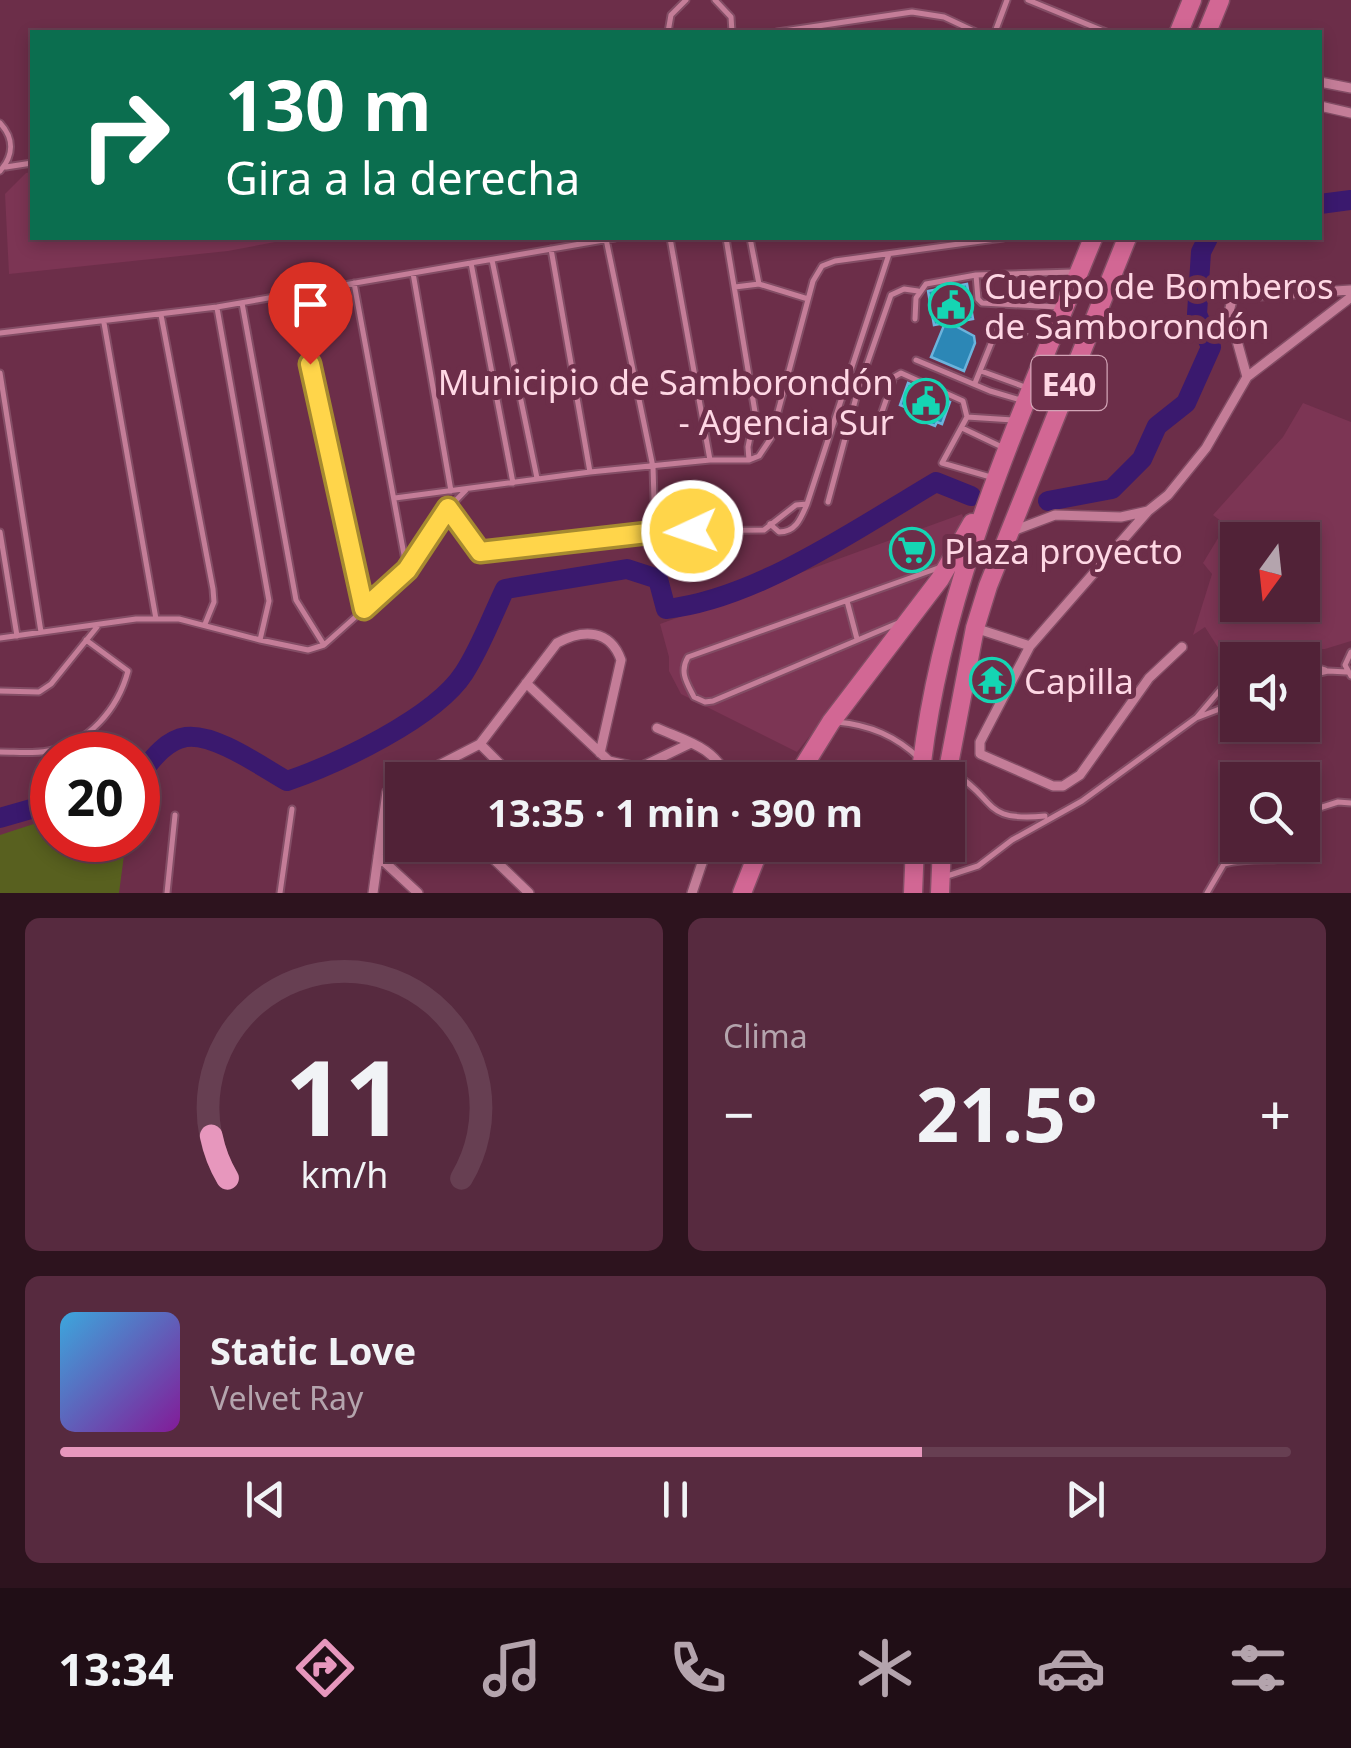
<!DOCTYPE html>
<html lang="es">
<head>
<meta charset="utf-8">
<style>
  :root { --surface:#512237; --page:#572a3f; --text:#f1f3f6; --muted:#b4a4ad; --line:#673f52; --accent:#e797bd }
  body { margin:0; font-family:"Noto Sans",sans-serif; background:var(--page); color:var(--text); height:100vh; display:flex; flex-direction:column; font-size:38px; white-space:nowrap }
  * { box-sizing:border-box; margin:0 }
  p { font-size:32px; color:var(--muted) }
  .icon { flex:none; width:55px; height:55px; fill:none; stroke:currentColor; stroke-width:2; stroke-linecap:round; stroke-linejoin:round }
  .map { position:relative; height:893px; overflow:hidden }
  .details { display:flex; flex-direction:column; gap:25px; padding:25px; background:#2d131e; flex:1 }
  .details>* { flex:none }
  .top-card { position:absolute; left:30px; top:30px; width:1292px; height:210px; border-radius:0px; box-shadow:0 5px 15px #0003,0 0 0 2px var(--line); background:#0b6e4f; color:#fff; overflow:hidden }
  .needle { width:65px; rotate:195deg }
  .tools { position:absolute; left:1220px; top:522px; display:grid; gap:20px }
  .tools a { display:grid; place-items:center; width:100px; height:100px; border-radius:0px; background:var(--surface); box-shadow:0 5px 15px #0003,0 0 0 2px var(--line); font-size:50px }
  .speed { position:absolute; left:30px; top:732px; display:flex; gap:20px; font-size:50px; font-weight:700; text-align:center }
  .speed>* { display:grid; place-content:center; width:130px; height:130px; border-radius:50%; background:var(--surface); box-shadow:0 5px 15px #0003,0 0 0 2px var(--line); line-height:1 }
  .speed .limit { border:15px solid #d22; background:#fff; color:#111 }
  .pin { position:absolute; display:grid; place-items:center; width:85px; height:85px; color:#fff; margin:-102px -42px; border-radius:50% 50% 50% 0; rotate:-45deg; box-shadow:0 0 10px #0007 }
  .pin .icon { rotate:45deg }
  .me { position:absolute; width:110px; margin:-55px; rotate:267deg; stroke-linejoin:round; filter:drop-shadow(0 0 8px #0008) }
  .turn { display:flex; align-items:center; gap:35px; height:210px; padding:0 30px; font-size:45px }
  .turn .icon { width:130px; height:130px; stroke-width:2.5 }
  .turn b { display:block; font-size:70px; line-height:85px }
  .big { font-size:75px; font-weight:700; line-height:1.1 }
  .details .tile { flex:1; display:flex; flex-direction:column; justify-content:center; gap:15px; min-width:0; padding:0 35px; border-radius:15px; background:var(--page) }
  .details .dial { align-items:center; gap:0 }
  .dial svg { height:260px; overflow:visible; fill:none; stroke:var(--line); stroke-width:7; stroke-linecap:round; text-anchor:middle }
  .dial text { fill:var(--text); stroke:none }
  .song { display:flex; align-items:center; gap:30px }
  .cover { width:120px; height:120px; border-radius:15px; background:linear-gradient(135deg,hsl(200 70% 55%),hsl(290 70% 35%)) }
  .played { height:10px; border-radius:5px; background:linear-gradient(90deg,var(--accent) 70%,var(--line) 70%) }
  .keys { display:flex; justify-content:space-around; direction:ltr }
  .heat { display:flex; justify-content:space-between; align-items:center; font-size:55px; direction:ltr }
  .details .tiles { flex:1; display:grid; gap:25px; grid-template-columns:1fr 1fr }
  .tile:last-child { grid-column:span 2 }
  .trip { position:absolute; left:385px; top:762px; width:580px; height:100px; border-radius:0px; background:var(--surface); box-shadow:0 5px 15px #0003,0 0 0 2px var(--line); font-weight:700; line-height:100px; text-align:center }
  .tabs { display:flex; height:160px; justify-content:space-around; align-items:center; background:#200e16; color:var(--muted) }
  .tabs .icon { width:70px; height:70px }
  .tabs .on { color:var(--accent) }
  .tabs b { font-size:45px; color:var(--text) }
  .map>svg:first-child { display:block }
  .built { fill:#7c3554; fill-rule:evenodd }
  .green { fill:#58601f }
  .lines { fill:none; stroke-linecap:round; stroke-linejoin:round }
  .river { stroke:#3a196e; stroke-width:20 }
  .building { fill:#2c87b6; stroke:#6bb3dc; stroke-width:2.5 }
  .lane-casing { stroke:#834d65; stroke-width:9 }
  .street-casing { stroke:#834d65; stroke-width:12 }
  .highway-casing { stroke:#834d65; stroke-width:21 }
  .path { stroke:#ac788d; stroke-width:2.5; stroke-dasharray:2.5 8; stroke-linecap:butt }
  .lane { stroke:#c47d98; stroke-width:5 }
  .street { stroke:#c47d98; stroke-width:9 }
  .highway { stroke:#d26794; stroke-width:18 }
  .route-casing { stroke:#a68a30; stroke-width:25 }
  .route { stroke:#ffd54a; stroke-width:18 }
  .labels { text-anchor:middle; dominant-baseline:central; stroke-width:10; stroke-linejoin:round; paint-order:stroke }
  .shield { fill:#6c2e49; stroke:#d2a4b6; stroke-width:2.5 }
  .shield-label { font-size:32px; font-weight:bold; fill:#fed7e4 }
  .poi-label { font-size:35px; fill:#fed7e4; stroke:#6c2e49; text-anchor:start }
</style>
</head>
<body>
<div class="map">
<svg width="1351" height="893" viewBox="0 0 1351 893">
  <rect width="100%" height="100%" fill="#6c2e49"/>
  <path class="built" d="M32 172V238H296L228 251 9 274 5 194 26 173Z
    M1303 403 1351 422V641L1325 649H1284L1250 655 1238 660 1231 668 1205 627 1193 635 1212 574 1203 563 1226 525 1213 515 1283 437ZM1238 540H1302V605H1238Z
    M962 514 965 523 868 663 797 752 681 694 669 671V657L660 624Z"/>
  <path class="green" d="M52 818V840H126L119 893H0V835Z"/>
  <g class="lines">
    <path class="river" d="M1320 204 1351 200
      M1048 501 1112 489 1142 459 1157 426 1186 403 1211 347 1197 314 1201 252 1208 238
      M138 777C150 762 165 740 186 737 215 733 262 767 287 781 337 764 435 718 464 673 481 647 492 616 505 589L627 569 658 579 666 609C757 599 858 528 936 482L971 496
      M0 818 52 803"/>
  </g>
  <path class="building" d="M967 284 973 319 950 323 974 336 975 343 964 371 931 357 945 323 934 325 928 291Z
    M908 383 950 402 942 424 937 422 935 426 920 420 922 414 900 405Z"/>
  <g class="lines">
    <defs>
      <path id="lane" d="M715 0 731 17 732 32
        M1028 0 1106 32
        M668 32 671 15 686 0
        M777 32 912 12 944 17 976 32
        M995 32 1007 0
        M0 123C14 138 14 155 0 171
        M6 167 32 163
        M670 238 710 460
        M726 238 755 412 748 447 749 460
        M750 238 759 284
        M606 239 653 467 655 531
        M551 249 590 472
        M492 260 537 478
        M471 263 513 483
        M413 273 451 491
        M976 275 978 299 982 303 1058 307
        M354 283 407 571
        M735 287 759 284 808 299
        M295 295 364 609
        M242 303 296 600 324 645
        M161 315 213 589 214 602 205 624
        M915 319 916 298 926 284 976 275 1073 272
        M104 323 156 619
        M0 333 217 307 615 238
        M916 360 990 391 1024 401
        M981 371 1025 387
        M0 373 41 632
        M975 383 997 329
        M967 417 1013 420
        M962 428 1004 448
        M874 435 894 377 901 373 963 401 967 417 942 463 994 478
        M395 498 590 472 710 460H749L759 456 771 438 813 281 822 266 835 261 1003 238
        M828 502 858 390 891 295 904 289 918 291
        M448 508 480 552 655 531 764 530 796 505 807 504 889 254
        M770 524 779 532C796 532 801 518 807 504
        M0 532 17 636
        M847 601 857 639
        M898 623 713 701 705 702 694 697C687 683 679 672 688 657L941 567
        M0 638 136 619H179L260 640 269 601 217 308
        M260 640 308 650 324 645 407 571 438 519 466 490
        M1351 652 1345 665 1351 676
        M1302 663 1325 670
        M1302 677 1328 671 1347 672
        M0 691 39 692 51 684 97 627
        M1197 717 1225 684 1238 679
        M837 722C870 725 896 736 920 759
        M0 752C16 752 32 754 48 751 88 744 118 709 128 671L86 640
        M954 773C998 800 981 822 1045 816
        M944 877 978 866 1012 840 1082 801 1196 718 1238 702
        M167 893 175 815
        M280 893 292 809
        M1207 893 1224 864C1281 850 1297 882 1313 810L1338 802 1351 803"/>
      <path id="street" d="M1320 82 1351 88
        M1320 106 1351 113
        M1247 377 1229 312 1232 300 1237 297 1351 290
        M1010 532 1055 515 1121 517 1148 511
        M975 628 1030 646
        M1182 647 1149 678 1080 775 1063 786H1053L980 754V742L1030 646 1148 511 1168 495 1206 448 1247 377 1351 297
        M526 683 609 761 691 780
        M657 728C686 741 716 747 728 780
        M480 744 516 780
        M639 768 691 743
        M410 780 480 744 557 643C583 629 610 629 621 660L600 753
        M479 845 529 893
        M651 845 703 857
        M378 856 418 893
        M373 893 387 792 402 782
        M692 893 708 845"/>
      <path id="highway" d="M1179 32 1192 0
        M1207 32 1220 0
        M795 780 831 722 940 579 972 523
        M920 780C939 590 1022 413 1093 238
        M946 780 975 628 988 586 1127 238
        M742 893 761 845
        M913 893 915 845
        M940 893 942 845"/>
    </defs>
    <use href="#lane" class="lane-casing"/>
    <use href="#street" class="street-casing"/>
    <use href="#highway" class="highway-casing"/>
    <path class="path" d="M1021 327 1020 331 1035 338
      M1093 360 1106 366 1108 361"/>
    <use href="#lane" class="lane"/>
    <use href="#street" class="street"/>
    <use href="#highway" class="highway"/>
  </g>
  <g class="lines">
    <defs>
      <path id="route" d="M310 364 364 609 407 570 448 508 480 552 656 532 692 531"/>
    </defs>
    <use href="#route" class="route-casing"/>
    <use href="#route" class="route"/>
  </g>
  <defs>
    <symbol id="civic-ring" viewBox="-11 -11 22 22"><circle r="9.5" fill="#6c2e49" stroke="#15d5b3" stroke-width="1.5"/><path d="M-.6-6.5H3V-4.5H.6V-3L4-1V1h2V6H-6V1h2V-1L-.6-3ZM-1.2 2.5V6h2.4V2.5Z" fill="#15d5b3"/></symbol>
    <symbol id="supermarket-ring" viewBox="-11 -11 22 22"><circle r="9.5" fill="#6c2e49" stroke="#15d5b3" stroke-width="1.5"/><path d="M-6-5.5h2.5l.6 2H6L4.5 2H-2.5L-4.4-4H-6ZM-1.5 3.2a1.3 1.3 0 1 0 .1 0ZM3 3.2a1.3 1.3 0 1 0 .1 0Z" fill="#15d5b3"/></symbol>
    <symbol id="temple-ring" viewBox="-11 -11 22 22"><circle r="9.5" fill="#6c2e49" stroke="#15d5b3" stroke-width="1.5"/><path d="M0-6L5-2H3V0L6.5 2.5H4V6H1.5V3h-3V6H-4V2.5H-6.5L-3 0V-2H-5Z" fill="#15d5b3"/></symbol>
  </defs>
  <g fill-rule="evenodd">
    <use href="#civic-ring" x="926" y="280" width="50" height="50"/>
    <use href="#civic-ring" x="901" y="376" width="50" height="50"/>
    <use href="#supermarket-ring" x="887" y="525" width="50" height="50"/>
    <use href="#temple-ring" x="967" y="655" width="50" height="50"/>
  </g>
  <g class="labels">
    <rect class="shield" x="1031.5" y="356" width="75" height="54" rx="8"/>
    <g class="shield-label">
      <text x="1069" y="383">E40</text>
    </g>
    <g class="poi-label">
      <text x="984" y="285">Cuerpo de Bomberos<tspan x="984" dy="40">de Samborondón</tspan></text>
      <text x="894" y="381" text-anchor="end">Municipio de Samborondón<tspan x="894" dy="40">- Agencia Sur</tspan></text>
      <text x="944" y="550">Plaza proyecto</text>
      <text x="1024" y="680">Capilla</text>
    </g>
  </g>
</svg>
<div class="tools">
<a><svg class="needle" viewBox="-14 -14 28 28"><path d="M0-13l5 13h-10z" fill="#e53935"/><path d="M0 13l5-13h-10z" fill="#b4a4ad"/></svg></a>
<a><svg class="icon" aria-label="sound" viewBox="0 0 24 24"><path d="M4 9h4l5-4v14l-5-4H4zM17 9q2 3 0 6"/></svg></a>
<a><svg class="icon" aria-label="search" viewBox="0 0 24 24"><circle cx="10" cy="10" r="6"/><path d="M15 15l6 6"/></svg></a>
</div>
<div class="speed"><div class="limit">20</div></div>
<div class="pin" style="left:310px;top:364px;background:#d93025"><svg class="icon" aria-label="arrive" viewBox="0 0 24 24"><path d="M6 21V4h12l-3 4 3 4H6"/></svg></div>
<svg class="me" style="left:692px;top:531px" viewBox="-20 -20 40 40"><circle r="17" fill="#ffd54a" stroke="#fff" stroke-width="3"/><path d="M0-11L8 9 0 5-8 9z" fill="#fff"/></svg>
<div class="trip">13:35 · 1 min · 390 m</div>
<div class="top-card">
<div class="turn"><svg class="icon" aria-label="right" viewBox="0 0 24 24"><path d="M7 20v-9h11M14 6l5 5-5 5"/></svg><div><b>130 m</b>Gira a la derecha</div></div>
</div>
</div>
<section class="details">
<div class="tiles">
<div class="tile dial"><svg viewBox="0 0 100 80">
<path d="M14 69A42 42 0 1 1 86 69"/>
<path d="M14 69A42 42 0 0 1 9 56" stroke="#e797bd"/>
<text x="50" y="56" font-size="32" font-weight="700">11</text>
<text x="50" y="72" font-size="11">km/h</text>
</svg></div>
<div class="tile"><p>Clima</p>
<div class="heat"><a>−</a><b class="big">21.5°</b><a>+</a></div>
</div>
<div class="tile">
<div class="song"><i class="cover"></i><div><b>Static Love</b><p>Velvet Ray</p></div></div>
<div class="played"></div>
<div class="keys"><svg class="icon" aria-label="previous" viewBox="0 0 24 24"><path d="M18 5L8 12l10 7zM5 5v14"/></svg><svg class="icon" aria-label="pause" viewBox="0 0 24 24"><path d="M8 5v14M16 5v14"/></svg><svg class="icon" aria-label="next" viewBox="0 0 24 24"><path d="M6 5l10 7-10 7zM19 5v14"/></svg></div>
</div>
</div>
</section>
<nav class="tabs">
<b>13:34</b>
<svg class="icon on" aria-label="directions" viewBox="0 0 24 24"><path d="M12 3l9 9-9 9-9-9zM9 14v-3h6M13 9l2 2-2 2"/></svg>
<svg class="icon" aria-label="music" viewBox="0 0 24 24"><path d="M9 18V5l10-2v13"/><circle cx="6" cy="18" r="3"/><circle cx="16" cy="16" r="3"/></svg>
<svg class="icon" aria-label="phone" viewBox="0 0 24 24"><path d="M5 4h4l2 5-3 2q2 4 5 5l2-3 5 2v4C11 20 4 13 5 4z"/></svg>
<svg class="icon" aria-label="climate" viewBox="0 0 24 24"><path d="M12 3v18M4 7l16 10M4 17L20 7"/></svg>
<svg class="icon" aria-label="car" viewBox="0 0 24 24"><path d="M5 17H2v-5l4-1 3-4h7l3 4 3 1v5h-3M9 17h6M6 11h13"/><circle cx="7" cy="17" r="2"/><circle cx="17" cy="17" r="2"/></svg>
<svg class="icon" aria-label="filters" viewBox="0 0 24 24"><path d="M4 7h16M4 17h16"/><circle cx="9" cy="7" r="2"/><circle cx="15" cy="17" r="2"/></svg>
</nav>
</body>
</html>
